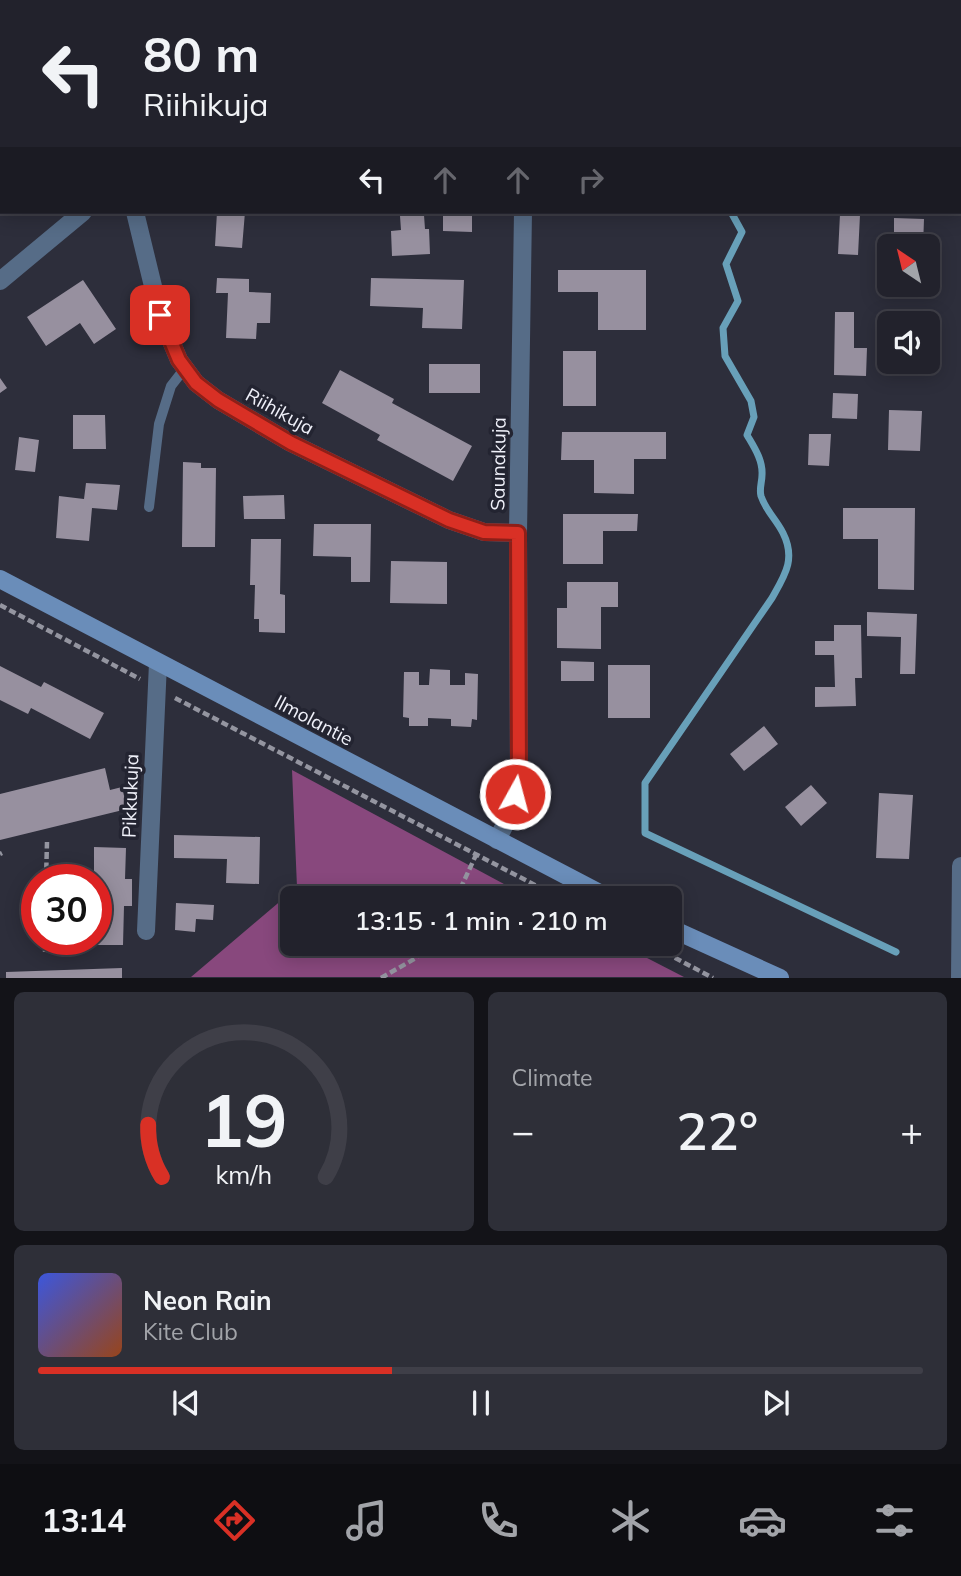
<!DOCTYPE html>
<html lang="en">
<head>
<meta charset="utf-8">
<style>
  :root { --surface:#22222c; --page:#2e2f38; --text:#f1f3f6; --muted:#a2a4a9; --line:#3f3f48; --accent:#d93025 }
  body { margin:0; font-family:Mulish,sans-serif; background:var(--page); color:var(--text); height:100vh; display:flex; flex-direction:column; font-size:26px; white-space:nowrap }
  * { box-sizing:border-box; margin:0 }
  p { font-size:23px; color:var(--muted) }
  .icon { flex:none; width:38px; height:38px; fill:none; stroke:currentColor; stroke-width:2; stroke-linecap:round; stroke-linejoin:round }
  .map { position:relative; height:978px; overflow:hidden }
  .side { display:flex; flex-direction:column; gap:14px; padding:14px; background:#131318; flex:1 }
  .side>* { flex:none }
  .top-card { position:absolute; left:0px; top:0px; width:962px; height:214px; box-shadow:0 4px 18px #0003,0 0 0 2px var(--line); background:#22222c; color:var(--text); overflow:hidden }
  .needle { width:46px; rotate:325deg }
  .fabs { position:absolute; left:877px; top:234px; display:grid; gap:14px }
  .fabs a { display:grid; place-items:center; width:63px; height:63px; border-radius:10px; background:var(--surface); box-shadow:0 4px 18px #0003,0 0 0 2px var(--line); font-size:35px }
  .speed { position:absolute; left:21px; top:864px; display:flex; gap:14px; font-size:35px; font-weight:700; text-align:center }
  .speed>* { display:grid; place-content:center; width:91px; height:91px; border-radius:50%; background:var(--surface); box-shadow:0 4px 18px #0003,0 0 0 2px var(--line); line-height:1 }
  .speed .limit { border:10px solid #d22; background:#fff; color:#111 }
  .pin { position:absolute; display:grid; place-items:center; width:60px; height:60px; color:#fff; margin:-30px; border-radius:14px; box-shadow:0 4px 10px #0006 }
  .me { position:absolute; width:77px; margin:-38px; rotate:7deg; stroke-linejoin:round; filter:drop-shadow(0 0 5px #0008) }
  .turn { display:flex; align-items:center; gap:24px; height:147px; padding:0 28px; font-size:32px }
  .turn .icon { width:91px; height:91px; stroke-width:2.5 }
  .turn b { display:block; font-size:49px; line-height:60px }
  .lanes { display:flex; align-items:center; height:66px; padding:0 28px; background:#0003; justify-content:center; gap:35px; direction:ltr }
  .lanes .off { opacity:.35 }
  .big { font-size:52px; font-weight:600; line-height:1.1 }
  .side .tile { flex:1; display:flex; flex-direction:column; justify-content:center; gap:10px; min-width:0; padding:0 24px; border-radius:10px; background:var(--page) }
  .side .dial { align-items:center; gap:0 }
  .dial svg { height:182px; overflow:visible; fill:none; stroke:var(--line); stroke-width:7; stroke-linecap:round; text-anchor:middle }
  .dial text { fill:var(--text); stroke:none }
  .song { display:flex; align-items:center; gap:21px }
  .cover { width:84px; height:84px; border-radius:10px; background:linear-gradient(135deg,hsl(230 70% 55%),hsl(20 70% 35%)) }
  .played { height:7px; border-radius:4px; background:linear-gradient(90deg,var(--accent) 40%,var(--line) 40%) }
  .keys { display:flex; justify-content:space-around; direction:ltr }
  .heat { display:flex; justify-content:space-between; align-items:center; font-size:38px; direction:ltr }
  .side .tiles { flex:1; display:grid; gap:14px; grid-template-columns:1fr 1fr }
  .tile:last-child { grid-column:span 2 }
  .trip { position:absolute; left:280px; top:886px; width:402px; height:70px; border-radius:10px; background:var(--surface); box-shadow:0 4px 18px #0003,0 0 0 2px var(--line); font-weight:600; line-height:70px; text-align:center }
  .menu { display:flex; height:112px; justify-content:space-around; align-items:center; background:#0e0e12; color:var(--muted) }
  .menu .icon { width:49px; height:49px }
  .menu .active { color:var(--accent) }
  .menu b { font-size:32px; color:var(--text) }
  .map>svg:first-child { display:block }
  .forest { fill:#88487d }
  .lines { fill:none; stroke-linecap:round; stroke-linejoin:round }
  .stream { stroke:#68a0b9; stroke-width:7 }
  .building { fill:#97909f }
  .path { stroke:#9495a0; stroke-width:4.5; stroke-dasharray:7 3.5; stroke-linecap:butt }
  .lane { stroke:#566c87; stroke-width:10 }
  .street { stroke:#566c87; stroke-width:18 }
  .secondary { stroke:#6a8db9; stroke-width:18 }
  .route-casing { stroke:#8d1f18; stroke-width:18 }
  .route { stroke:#d93025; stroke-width:12 }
  .labels { text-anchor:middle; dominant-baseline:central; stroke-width:7; stroke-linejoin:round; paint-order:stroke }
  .street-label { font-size:19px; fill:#eff0f9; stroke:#232431 }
</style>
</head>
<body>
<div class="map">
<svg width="961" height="978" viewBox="0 0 961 978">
  <rect width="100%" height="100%" fill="#2d2e3b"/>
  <path class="forest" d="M292 770 530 898H292V943H618L684 977H191L297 887Z"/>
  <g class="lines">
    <path class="stream" d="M640 0V2
      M731 212 742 232 726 264 738 301 723 328 725 356 751 401 754 417 747 435C754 447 763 460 762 475 762 482 759 489 761 496 766 511 776 519 783 533 796 559 785 575 772 598L645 783V833L896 952"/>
  </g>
  <path class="building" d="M217 212H245L242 248 215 246Z
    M288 212H305L304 215H288Z
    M443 214 472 215V232L443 231Z
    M840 214 860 215 858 255 838 254Z
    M424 215 425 229H429L430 254 392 256 391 231 401 230 400 216Z
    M894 218 924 219 923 247H894Z
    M558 270H646V330H598V292H558Z
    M217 278 249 279V292L271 293 270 323H257L256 339 226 338 228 293H216Z
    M371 278 464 280 462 329 422 328 423 308 370 306Z
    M83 280 116 329 94 344 80 323 46 346 27 317Z
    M891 309 924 312 923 324H890Z
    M835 312H854V348H867L866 376 834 375Z
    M563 351H596V406H563Z
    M429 364H480V393H429Z
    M340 370 394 399 392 403 472 446 453 481 377 440 380 435 322 403Z
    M0 378 7 388 0 393Z
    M833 393 858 394 857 419 832 418Z
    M889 410 922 411 920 451 888 450Z
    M73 415H105L106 449H73Z
    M562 432H666V459H634V494L594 493V460H561Z
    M809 434H831L829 466 808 465Z
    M19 437 39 440 35 472 15 470Z
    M183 462 201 463V468H216L215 547H182Z
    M86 483 120 485 117 510 92 508 89 541 56 538 59 496 84 499Z
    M284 495 285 519H244L243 496Z
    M843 508H915L914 590 878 589V539H843Z
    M563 514H638L637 531H603V564H563Z
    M314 524H371L370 582H351V557L313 556Z
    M251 539H281L280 594 285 595V633L259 632V619H254L255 585H250Z
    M391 561 447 562V604L390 603Z
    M567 582H618V607H601V649L557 648V608H567Z
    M867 612 917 614 915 674H900L901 637 867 636Z
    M834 625H861L862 678H855L856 706 815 707V687H835L834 655H815V641H834Z
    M561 661 594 662V681H561Z
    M608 665H650V718H608Z
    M0 666 41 687 44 682 104 713 90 739 31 708 28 714 0 700Z
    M430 669 450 670V685H465V673L478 674 477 720 472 719 471 727 451 726V719L428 718V726H409V718L403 717 404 672H419V685H429Z
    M764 726 778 744 744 771 730 754Z
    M105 768 110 790 122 787 127 809 0 840V794Z
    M811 785 827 803 801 826 785 807Z
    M879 793 913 795 909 859 876 858Z
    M174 835 260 837 259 884 226 883 227 859 174 858Z
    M94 847 126 848 125 879H132V906H124L123 945H91L92 940H96V880H83L84 871H94Z
    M176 903 214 905 213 920 196 919 195 932 175 930Z
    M122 968V978H6V972Z"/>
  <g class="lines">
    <path class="path" d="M893 0 896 2
      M704 2 706 0
      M0 605 140 679
      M175 698 560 898
      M0 854 2 853
      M46 880 47 842
      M456 898 476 855
      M647 943 713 978
      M45 952 46 940
      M381 978 416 958 433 943"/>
    <path class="lane" d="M149 507 159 424 171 386 185 368"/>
    <path class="street" d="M380 0 383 2
      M340 2 346 0
      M135 212 160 315 179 360 196 383 218 400 291 443 449 520 484 532 518 533
      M0 281 83 212
      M497 840 511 813 519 775 518 533 523 212
      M146 931 158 663
      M960 978 961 866"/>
    <path class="secondary" d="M0 579 609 898
      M670 928 780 978"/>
  </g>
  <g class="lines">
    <defs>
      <path id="route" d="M160 315 179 360 196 383 218 400 291 443 449 520 484 532 518 533 519 775 515 794"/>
    </defs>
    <use href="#route" class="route-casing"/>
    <use href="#route" class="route"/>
  </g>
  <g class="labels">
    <g class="street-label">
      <text transform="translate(280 411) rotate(29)">Riihikuja</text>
      <text transform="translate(498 464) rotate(-89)">Saunakuja</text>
      <text transform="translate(314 720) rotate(28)">Ilmolantie</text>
      <text transform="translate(130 796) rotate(-88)">Pikkukuja</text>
    </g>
  </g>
</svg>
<div class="fabs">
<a><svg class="needle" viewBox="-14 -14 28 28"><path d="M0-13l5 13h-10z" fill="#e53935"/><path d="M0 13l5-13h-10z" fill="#a2a4a9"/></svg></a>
<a><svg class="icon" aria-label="sound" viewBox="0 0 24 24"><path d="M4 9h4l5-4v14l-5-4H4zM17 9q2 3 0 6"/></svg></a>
</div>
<div class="speed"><div class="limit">30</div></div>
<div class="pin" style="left:160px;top:315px;background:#d93025"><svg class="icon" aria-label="arrive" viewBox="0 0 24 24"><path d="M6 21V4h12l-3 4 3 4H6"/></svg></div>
<svg class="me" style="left:515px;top:794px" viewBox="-20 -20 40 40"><circle r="17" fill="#d93025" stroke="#fff" stroke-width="3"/><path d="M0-11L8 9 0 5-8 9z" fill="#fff"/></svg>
<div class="trip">13:15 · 1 min · 210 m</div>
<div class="top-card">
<div class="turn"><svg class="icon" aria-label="left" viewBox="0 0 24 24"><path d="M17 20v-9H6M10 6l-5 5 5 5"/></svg><div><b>80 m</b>Riihikuja</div></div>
<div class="lanes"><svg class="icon" aria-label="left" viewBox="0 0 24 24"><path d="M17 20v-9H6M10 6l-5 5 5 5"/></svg><svg class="icon off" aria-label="ahead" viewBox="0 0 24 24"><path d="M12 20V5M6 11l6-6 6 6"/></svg><svg class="icon off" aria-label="ahead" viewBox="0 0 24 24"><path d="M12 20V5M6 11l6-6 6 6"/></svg><svg class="icon off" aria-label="right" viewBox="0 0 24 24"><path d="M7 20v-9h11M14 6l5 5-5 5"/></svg></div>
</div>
</div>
<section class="side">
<div class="tiles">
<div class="tile dial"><svg viewBox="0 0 100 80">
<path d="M14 69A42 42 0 1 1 86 69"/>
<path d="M14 69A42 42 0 0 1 8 46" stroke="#d93025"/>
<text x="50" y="56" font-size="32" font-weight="700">19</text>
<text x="50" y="72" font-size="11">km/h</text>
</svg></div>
<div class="tile"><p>Climate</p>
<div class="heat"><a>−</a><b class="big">22°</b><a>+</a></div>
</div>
<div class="tile">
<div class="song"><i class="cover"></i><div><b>Neon Rain</b><p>Kite Club</p></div></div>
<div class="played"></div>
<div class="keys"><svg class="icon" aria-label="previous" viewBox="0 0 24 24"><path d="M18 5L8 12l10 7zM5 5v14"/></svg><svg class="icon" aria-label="pause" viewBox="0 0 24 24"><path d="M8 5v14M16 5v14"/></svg><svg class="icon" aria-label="next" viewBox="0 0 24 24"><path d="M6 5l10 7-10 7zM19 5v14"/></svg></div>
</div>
</div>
</section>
<nav class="menu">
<b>13:14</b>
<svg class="icon active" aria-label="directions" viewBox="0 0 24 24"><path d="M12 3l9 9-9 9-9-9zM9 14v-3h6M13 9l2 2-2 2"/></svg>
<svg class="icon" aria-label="music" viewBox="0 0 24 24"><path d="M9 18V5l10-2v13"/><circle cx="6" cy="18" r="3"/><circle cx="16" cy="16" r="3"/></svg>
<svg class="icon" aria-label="phone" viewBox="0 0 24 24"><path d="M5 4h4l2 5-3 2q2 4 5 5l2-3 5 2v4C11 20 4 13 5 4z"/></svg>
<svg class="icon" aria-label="climate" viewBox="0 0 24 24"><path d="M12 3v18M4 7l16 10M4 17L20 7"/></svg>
<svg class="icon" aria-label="car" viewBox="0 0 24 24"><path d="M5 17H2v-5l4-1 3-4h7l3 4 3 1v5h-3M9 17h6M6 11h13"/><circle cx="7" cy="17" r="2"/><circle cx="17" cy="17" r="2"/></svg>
<svg class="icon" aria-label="filters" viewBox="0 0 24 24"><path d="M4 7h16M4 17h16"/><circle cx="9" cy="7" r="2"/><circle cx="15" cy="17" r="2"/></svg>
</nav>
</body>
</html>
